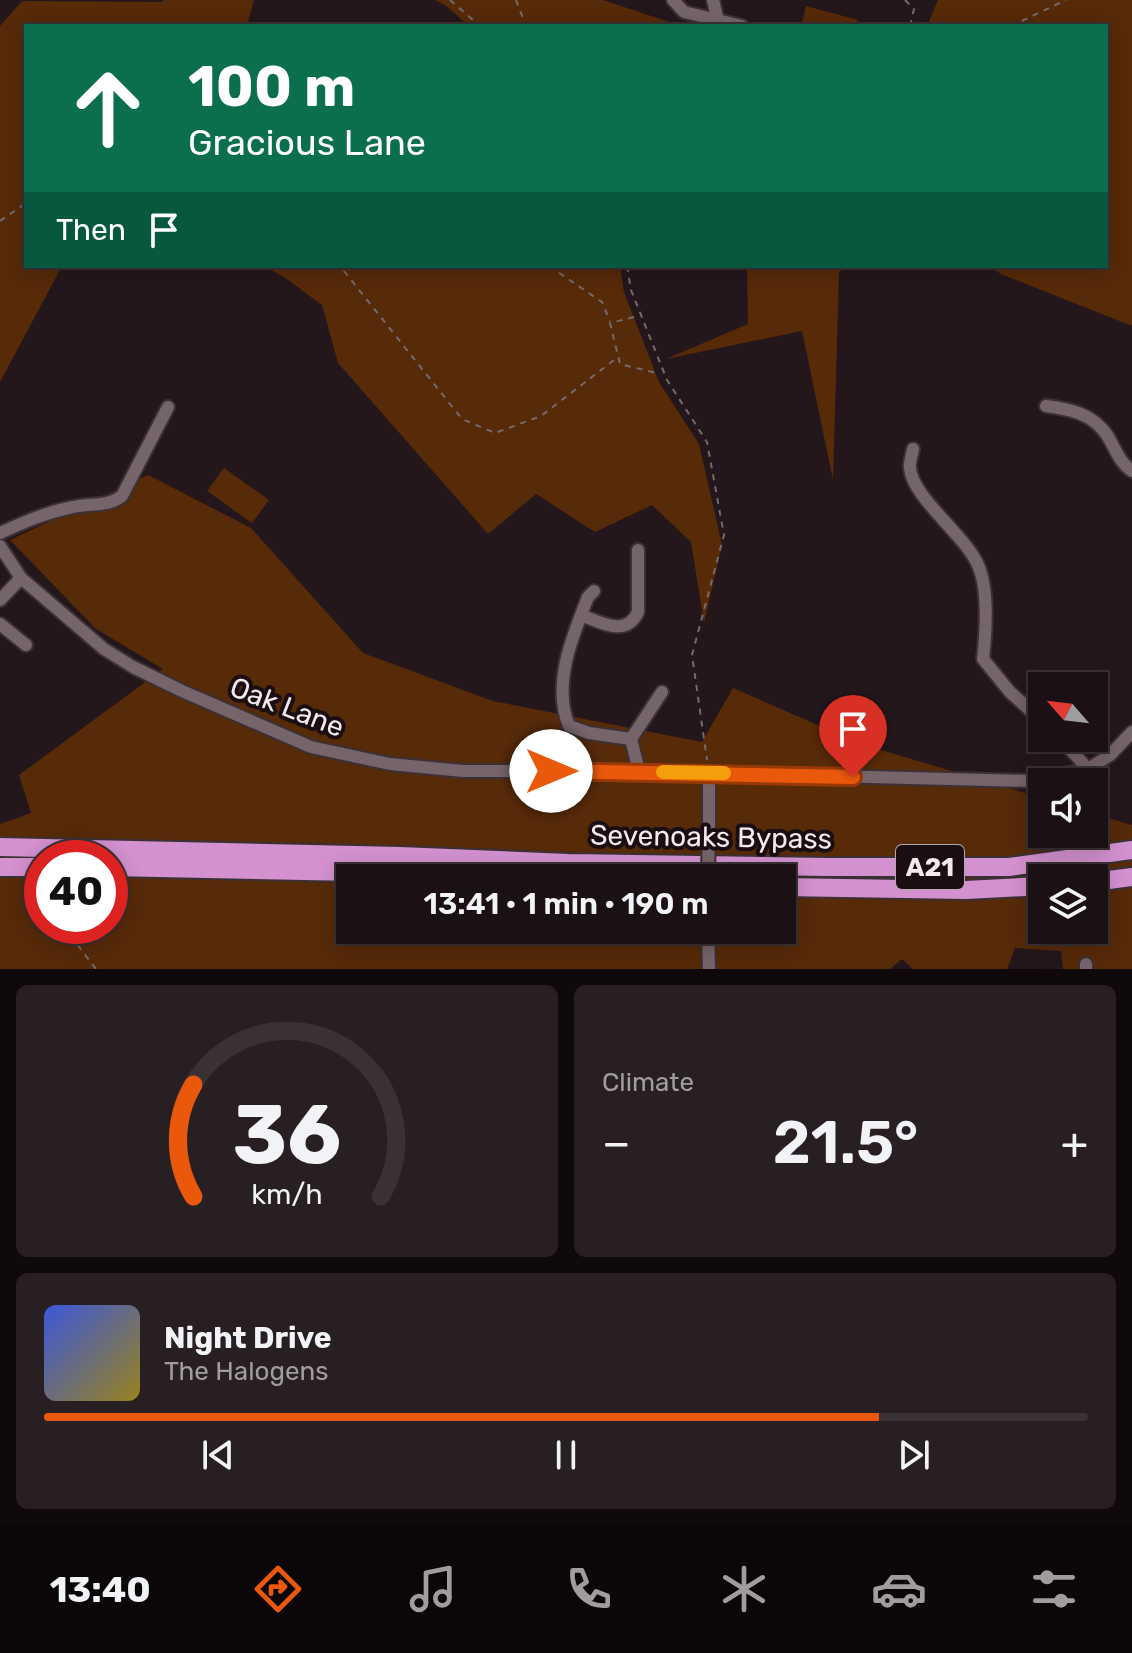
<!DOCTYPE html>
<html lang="en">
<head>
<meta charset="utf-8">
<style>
  :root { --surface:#1b1114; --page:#281f22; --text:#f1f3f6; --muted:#a09da0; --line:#393134; --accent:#ea580c }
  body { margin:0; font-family:Rubik,sans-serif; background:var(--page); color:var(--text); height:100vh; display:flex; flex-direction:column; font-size:30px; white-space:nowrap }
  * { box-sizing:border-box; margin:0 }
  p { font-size:26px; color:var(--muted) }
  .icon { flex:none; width:44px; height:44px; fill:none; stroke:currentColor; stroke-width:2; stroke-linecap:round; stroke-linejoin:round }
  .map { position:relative; height:969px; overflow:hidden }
  .sheet { display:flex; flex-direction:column; gap:16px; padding:16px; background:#0f090b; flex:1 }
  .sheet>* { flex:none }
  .guide { position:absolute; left:24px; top:24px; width:1084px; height:244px; border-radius:0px; box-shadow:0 4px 20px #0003,0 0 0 2px var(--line); background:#0b6e4f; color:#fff; overflow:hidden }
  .needle { width:52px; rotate:298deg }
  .fabs { position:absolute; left:1028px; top:672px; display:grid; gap:16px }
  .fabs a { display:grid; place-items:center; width:80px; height:80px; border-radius:0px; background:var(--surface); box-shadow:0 4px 20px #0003,0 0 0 2px var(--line); font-size:40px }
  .speed { position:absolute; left:24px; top:840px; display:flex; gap:16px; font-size:40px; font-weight:700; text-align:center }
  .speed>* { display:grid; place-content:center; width:104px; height:104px; border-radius:50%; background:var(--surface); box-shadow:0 4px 20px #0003,0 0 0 2px var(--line); line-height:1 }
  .speed .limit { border:12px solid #d22; background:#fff; color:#111 }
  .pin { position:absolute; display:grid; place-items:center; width:68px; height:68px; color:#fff; margin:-82px -34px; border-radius:50% 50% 50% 0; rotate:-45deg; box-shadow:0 0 8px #0007 }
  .pin .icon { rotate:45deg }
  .me { position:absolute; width:88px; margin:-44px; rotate:90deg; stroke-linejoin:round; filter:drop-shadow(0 0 6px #0008) }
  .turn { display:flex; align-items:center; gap:28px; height:168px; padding:0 32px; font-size:36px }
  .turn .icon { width:104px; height:104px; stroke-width:2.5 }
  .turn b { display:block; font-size:56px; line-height:68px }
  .then { display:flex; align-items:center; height:76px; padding:0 32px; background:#0003; gap:16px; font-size:30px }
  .big { font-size:60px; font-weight:600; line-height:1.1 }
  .sheet .card { flex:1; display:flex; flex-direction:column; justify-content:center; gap:12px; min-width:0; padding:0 28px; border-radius:12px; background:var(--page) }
  .sheet .dial { align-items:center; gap:0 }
  .dial svg { height:208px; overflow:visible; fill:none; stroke:var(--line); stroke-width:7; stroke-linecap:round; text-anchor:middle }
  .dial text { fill:var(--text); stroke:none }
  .song { display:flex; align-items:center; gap:24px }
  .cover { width:96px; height:96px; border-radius:12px; background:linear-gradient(135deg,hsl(230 70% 55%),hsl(50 70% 35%)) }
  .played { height:8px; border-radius:4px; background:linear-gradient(90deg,var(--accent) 80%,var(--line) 80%) }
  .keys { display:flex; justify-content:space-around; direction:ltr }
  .heat { display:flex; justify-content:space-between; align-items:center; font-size:44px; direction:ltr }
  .sheet .tiles { flex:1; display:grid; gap:16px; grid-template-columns:1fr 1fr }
  .card:last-child { grid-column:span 2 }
  .trip { position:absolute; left:336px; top:864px; width:460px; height:80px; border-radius:0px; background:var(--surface); box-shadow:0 4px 20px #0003,0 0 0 2px var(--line); font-weight:600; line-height:80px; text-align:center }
  .dock { display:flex; height:128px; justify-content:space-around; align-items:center; background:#0b0708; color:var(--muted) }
  .dock .icon { width:56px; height:56px }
  .dock .current { color:var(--accent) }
  .dock b { font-size:36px; color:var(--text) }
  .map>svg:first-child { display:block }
  .green { fill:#572a08; fill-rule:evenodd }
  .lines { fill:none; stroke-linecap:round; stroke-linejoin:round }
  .minor-casing { stroke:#3b3134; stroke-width:16 }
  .highway-casing { stroke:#3b3134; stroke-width:22 }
  .path { stroke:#756a6d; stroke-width:2; stroke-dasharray:6 6; stroke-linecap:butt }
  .minor { stroke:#756469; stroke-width:12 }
  .highway { stroke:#d391cf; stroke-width:18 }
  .minor-bridge-casing { stroke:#3b3134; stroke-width:16; stroke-linecap:butt }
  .minor-bridge { stroke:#756469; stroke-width:12 }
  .route-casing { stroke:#983908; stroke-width:20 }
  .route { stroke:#ea580c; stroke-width:14 }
  .slow { stroke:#f59e0b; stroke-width:14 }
  .labels { text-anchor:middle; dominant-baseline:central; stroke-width:8; stroke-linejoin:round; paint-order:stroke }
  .shield { fill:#1a0e12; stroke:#b3a8ab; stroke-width:2 }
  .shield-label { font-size:26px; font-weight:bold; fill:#f4eaed }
  .street-label { font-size:28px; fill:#f4eaed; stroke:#1a0e12 }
</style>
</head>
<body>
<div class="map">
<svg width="1132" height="969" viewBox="0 0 1132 969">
  <rect width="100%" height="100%" fill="#24171b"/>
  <path class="green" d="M164 0H254L248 21 255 26H26V266H62L0 382V26L22 1 162 2Z
    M435 0H603L681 26H469L445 5Z
    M938 0H1132V326L1001 274 989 266H1106V26H927Z
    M806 6 858 20 856 26H801Z
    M264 266H620L624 292 659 382 699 444 722 545 704 623 691 542 652 505 595 532 536 494 488 534 338 363 322 305 284 277Z
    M747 266H849L839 272 833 480 802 331 666 359 748 324Z
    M224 468 269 500 252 523 207 491Z
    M148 475 251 528 363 653 493 701 702 742 733 688 861 744 1042 798V834H1094V814L1132 825V969H1063L1061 951 1015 948 1007 969H913L902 959 890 969H0V824L31 813 19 775 163 669 96 629 10 540ZM42 858H110V926H42ZM350 878H782V930H350ZM1042 878H1094V930H1042Z"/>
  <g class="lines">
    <defs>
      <path id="minor" d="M673 0 684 12 742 26
        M713 0 718 21
        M1046 406C1069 409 1092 413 1107 435 1115 448 1119 462 1132 471
        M913 449C912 455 909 463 910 468 912 497 965 535 978 565 989 590 986 632 983 659L1010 692 1042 721
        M0 533C24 522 47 512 73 507 91 503 108 507 122 496L168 407
        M0 546 21 578 104 649 133 667 182 691 311 747 390 764 463 771H639L1031 781 1088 769 1110 755 1132 732
        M594 591 588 597C572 637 552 685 569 726L589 733 631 739 639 771
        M0 600 21 578
        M581 615C600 622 626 638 638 612V550
        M0 624 26 645
        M1060 738 1088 769
        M631 739 662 692
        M709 822V773
        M708 930 709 969
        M1086 964V969"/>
      <path id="highway" d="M0 847 400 856 568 863 827 867H1009L1132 850
        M0 867H42
        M110 867 405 873 490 878
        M1094 882 1132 877
        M782 887 966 890 1042 886"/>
    </defs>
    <use href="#minor" class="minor-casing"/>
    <use href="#highway" class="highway-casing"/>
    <path class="path" d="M450 0 480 26
      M516 0 526 26
      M905 0 914 9 910 26
      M1011 26 1066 0
      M0 221 26 203
      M339 266 344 271 360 266
      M549 266 602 302 610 321
      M627 266 631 290 667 380 707 442 724 535 692 655 707 760
      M344 271 462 419 495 433 541 416 618 357
      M634 317 610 323 620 364 656 373
      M63 926 96 969"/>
    <use href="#minor" class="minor"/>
    <use href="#highway" class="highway"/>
    <defs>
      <path id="minor-bridge" d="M708 878 709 822"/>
    </defs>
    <use href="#minor-bridge" class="minor-bridge-casing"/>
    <use href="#minor-bridge" class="minor-bridge"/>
  </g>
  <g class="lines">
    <defs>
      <path id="route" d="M551 771 853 777"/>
    </defs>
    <use href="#route" class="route-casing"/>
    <use href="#route" class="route"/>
    <path class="slow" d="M663 772 724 773"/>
  </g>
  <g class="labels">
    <rect class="shield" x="896" y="845" width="68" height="44" rx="6"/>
    <g class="shield-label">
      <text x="930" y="867">A21</text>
    </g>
    <g class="street-label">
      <text transform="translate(287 707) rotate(21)">Oak Lane</text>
      <text transform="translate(711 837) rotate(1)">Sevenoaks Bypass</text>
    </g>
  </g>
</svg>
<div class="fabs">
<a><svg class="needle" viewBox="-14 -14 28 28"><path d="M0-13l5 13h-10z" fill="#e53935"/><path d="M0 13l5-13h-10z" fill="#a09da0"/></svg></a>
<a><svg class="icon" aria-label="sound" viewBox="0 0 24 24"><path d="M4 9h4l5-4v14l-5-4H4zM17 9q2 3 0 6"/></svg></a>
<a><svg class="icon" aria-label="layers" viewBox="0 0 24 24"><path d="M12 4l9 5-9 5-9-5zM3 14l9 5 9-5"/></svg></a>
</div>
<div class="speed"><div class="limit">40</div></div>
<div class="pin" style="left:853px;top:777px;background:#d93025"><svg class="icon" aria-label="arrive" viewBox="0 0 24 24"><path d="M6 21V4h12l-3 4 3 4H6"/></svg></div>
<svg class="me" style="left:551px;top:771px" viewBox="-20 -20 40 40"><circle r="19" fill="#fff"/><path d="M0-13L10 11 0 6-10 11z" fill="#ea580c"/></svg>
<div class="trip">13:41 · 1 min · 190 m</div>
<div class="guide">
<div class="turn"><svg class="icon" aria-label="ahead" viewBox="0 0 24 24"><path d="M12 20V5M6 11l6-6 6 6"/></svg><div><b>100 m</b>Gracious Lane</div></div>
<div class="then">Then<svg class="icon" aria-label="arrive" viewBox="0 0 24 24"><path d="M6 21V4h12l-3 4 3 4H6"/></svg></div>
</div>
</div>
<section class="sheet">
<div class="tiles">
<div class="card dial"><svg viewBox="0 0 100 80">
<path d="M14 69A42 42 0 1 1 86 69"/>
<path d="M14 69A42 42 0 0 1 14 26" stroke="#ea580c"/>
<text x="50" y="56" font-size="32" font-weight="700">36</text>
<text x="50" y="72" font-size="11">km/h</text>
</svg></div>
<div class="card"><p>Climate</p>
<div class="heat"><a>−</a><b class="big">21.5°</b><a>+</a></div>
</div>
<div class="card">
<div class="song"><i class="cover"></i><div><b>Night Drive</b><p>The Halogens</p></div></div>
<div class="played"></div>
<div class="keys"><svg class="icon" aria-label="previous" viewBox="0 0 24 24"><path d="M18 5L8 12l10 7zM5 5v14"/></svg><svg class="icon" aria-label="pause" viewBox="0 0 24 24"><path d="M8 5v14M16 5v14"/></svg><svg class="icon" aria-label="next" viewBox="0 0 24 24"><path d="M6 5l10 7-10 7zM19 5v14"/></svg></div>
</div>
</div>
</section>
<nav class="dock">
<b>13:40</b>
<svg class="icon current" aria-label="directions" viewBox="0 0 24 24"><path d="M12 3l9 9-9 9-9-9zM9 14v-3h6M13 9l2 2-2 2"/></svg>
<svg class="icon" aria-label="music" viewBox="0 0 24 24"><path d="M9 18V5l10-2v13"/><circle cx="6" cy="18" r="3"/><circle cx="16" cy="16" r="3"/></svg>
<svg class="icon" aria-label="phone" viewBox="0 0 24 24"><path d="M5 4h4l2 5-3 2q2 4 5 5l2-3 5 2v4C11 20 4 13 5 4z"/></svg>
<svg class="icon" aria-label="climate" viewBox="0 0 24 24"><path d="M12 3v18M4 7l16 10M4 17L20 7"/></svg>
<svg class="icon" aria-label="car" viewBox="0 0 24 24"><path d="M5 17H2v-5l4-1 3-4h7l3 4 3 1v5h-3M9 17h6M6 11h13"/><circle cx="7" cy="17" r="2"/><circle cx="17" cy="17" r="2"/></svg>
<svg class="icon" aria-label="filters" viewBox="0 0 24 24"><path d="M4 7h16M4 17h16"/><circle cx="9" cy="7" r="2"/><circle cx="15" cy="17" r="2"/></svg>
</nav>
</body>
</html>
